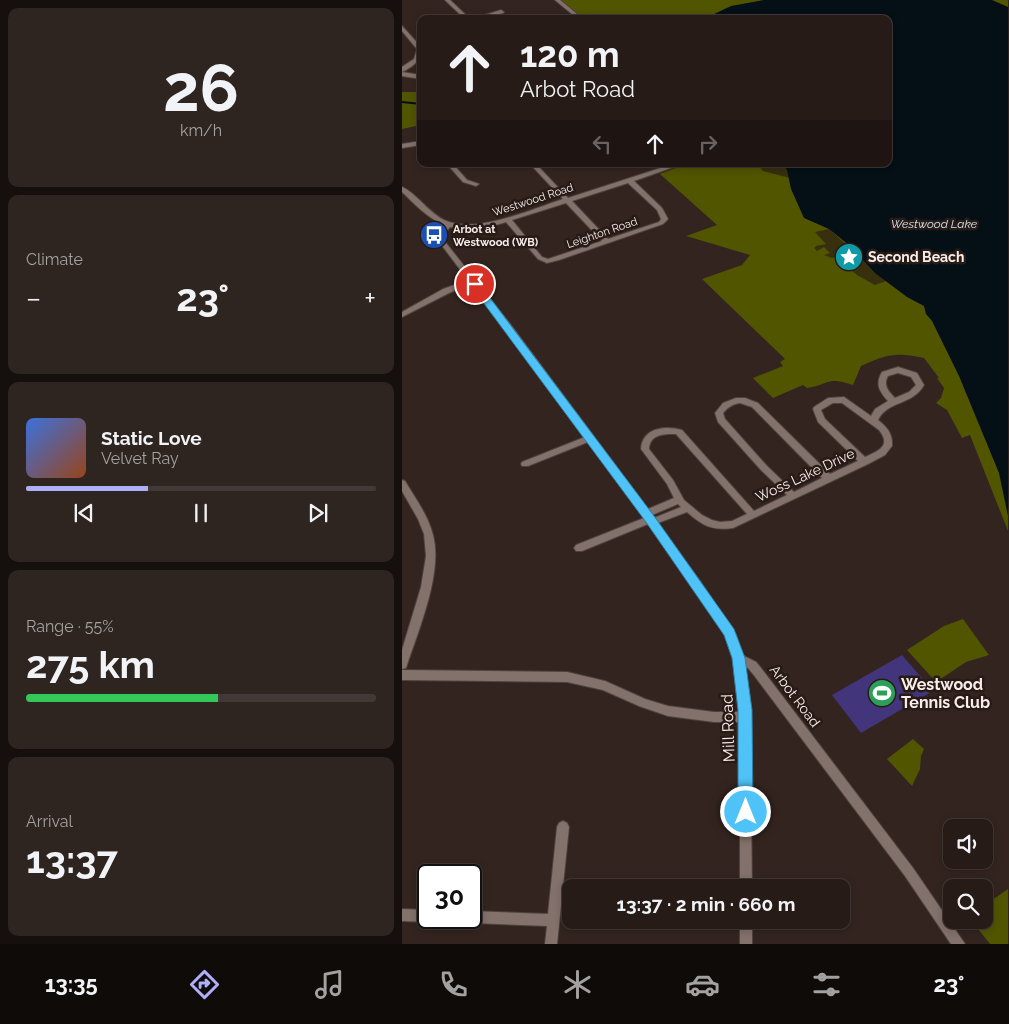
<!DOCTYPE html>
<html lang="en">
<head>
<meta charset="utf-8">
<style>
  :root { --surface:#261b17; --page:#2e2420; --text:#f1f3f6; --muted:#a4a1a1; --line:#423936; --accent:#aeaefb }
  body { margin:0; font-family:Raleway,sans-serif; background:var(--page); color:var(--text); height:100vh; display:flex; flex-direction:column; font-size:19px; white-space:nowrap }
  * { box-sizing:border-box; margin:0 }
  p { font-size:16px; color:var(--muted) }
  .icon { flex:none; width:28px; height:28px; fill:none; stroke:currentColor; stroke-width:2; stroke-linecap:round; stroke-linejoin:round }
  .map { position:relative; flex:1; overflow:hidden }
  .drawer { display:flex; flex-direction:column; gap:8px; padding:8px; background:#150f0d; width:402px }
  .drawer>* { flex:none }
  .hud { position:absolute; left:15px; top:15px; width:475px; height:152px; border-radius:10px; box-shadow:0 2px 8px #0003,0 0 0 1px var(--line); background:#261b17; color:var(--text); overflow:hidden }
  .buttons { position:absolute; left:541px; top:819px; display:grid; gap:10px }
  .buttons a { display:grid; place-items:center; width:50px; height:50px; border-radius:10px; background:var(--surface); box-shadow:0 2px 8px #0003,0 0 0 1px var(--line); font-size:25px }
  .speed { position:absolute; left:15px; top:864px; display:flex; gap:10px; font-size:25px; font-weight:700; text-align:center }
  .speed>* { display:grid; place-content:center; width:65px; height:65px; border-radius:50%; background:var(--surface); box-shadow:0 2px 8px #0003,0 0 0 1px var(--line); line-height:1 }
  .speed .limit { border:2px solid #111; border-radius:8px; background:#fff; color:#111 }
  .pin { position:absolute; display:grid; place-items:center; width:42px; height:42px; color:#fff; margin:-21px; border:2px solid #fff; border-radius:50%; box-shadow:0 1px 5px #0007 }
  .me { position:absolute; width:55px; margin:-28px; rotate:0deg; stroke-linejoin:round; filter:drop-shadow(0 0 4px #0008) }
  .turn { display:flex; align-items:center; gap:18px; height:105px; padding:0 20px; font-size:22px }
  .turn .icon { width:65px; height:65px; stroke-width:2.5 }
  .turn b { display:block; font-size:35px; line-height:42px }
  .lanes { display:flex; align-items:center; height:48px; padding:0 20px; background:#0003; justify-content:center; gap:25px; direction:ltr }
  .lanes .off { opacity:.35 }
  .big { font-size:38px; font-weight:700; line-height:1.1 }
  .drawer .widget { flex:1; display:flex; flex-direction:column; justify-content:center; gap:8px; min-width:0; padding:0 18px; border-radius:10px; background:var(--page) }
  .drawer .dial { align-items:center; gap:0 }
  .dial b { font-size:65px; line-height:1 }
  .song { display:flex; align-items:center; gap:15px }
  .cover { width:60px; height:60px; border-radius:8px; background:linear-gradient(135deg,hsl(220 70% 55%),hsl(20 70% 35%)) }
  .played { height:5px; border-radius:2px; background:linear-gradient(90deg,var(--accent) 35%,var(--line) 35%) }
  .keys { display:flex; justify-content:space-around; direction:ltr }
  .heat { display:flex; justify-content:space-between; align-items:center; font-size:28px; direction:ltr }
  .charge { height:8px; border-radius:4px; background:linear-gradient(90deg,#34c759 55%,var(--line) 0) }
  .trip { position:absolute; left:160px; top:879px; width:288px; height:50px; border-radius:10px; background:var(--surface); box-shadow:0 2px 8px #0003,0 0 0 1px var(--line); font-weight:700; line-height:50px; text-align:center }
  .tab-bar { display:flex; height:80px; justify-content:space-around; align-items:center; background:#0f0b09; color:var(--muted) }
  .tab-bar .icon { width:35px; height:35px }
  .tab-bar .current { color:var(--accent) }
  .tab-bar b { font-size:22px; color:var(--text) }
  main { display:flex; flex:1; min-height:0 }
  .map>svg:first-child { display:block }
  .green { fill:#515500 }
  .sand { fill:#372f0e }
  .water { fill:#040f16 }
  .lines { fill:none; stroke-linecap:round; stroke-linejoin:round }
  .stream { stroke:#040f16; stroke-width:2 }
  .building { fill:#42357b }
  .minor-casing { stroke:#4f433f; stroke-width:2 }
  .minor { fill:#83716b; fill-rule:evenodd }
  .route { fill:#4fc3f7; stroke:#337fa1 }
  .labels { text-anchor:middle; dominant-baseline:central; stroke-width:5; stroke-linejoin:round; paint-order:stroke }
  .far-street-label { font-size:11px; fill:#f8edea; stroke:#281b16 }
  .far-poi-label { font-size:11px; font-weight:bold; fill:#f8edea; stroke:#281b16; text-anchor:start }
  .far-water-label { font-size:12px; font-style:italic; fill:#cde2ef; stroke:#281b16 }
  .poi-label { font-size:14px; font-weight:bold; fill:#f8edea; stroke:#281b16; text-anchor:start }
  .street-label { font-size:14px; fill:#f8edea; stroke:#281b16 }
  .near-poi-label { font-size:16px; font-weight:bold; fill:#f8edea; stroke:#281b16; text-anchor:start }
  .near-street-label { font-size:16px; fill:#f8edea; stroke:#281b16 }
</style>
</head>
<body>
<main>
<section class="drawer">
<div class="widget dial"><b>26</b><p>km/h</p></div>
<div class="widget"><p>Climate</p>
<div class="heat"><a>−</a><b class="big">23°</b><a>+</a></div>
</div>
<div class="widget">
<div class="song"><i class="cover"></i><div><b>Static Love</b><p>Velvet Ray</p></div></div>
<div class="played"></div>
<div class="keys"><svg class="icon" aria-label="previous" viewBox="0 0 24 24"><path d="M18 5L8 12l10 7zM5 5v14"/></svg><svg class="icon" aria-label="pause" viewBox="0 0 24 24"><path d="M8 5v14M16 5v14"/></svg><svg class="icon" aria-label="next" viewBox="0 0 24 24"><path d="M6 5l10 7-10 7zM19 5v14"/></svg></div>
</div>
<div class="widget"><p>Range · 55%</p><b class="big">275 km</b><div class="charge"></div></div>
<div class="widget"><p>Arrival</p><b class="big">13:37</b></div>
</section>
<div class="map">
<svg width="607" height="944" viewBox="0 0 607 944">
  <rect width="100%" height="100%" fill="#33241f"/>
  <path class="green" d="M156 0H606V531L568 435 560 438 545 410 534 403 539 398 542 388 535 378H537L522 358C493 352 486 354 459 366L451 385C424 376 429 384 405 388L401 385 371 398 351 378 381 366 378 362 383 359 300 279 340 265 348 255 284 236 315 225 258 174 284 164H486V19H180Z
    M0 92H19V125L0 129Z
    M561 619 587 655 564 662 534 682 505 650 542 626Z
    M511 739 522 749 519 756 518 769 510 786 485 759Z
    M606 889V944H588L569 920H582L583 905Z"/>
  <path class="sand" d="M355 164H380L385 170 388 178 361 171Z
    M427 229 484 281 473 285 455 275 434 257 430 258 422 255 428 253 422 247 415 251 412 248 414 246 424 244 413 232Z"/>
  <path class="water" d="M362 0H590L606 7V516L597 473 557 376 530 321 524 314 522 306 505 297 473 273 448 246 427 229 402 218 389 189 385 170 380 164H486V19H308V16L329 6Z"/>
  <g class="lines">
    <path class="stream" d="M0 102 19 104"/>
  </g>
  <path class="building" d="M500 655 531 691 459 733 430 695Z"/>
  <g class="lines">
    <defs>
      <path id="minor" d="M43 0H48L68 19H63Z
        M153 0H158L181 19H176Z
        M99 10 102 12 101 13 79 19H70Z
        M0 26 19 47C19 61 12 66 0 72V67L12 59 15 49 0 31Z
        M0 72 19 75V79L0 76Z
        M19 141V145L0 148V144Z
        M45 164H51L65 180 77 184 74 186 61 182Z
        M128 164H134L166 198 271 164H280L232 181 260 208 266 219 261 224 157 260 145 263 136 259 104 222C86 228 67 232 48 227L42 234 44 243 109 325 246 509 272 498 265 484 239 449C240 428 263 425 280 430L352 511 385 495 359 470 316 422 313 413 321 403 334 398H343L356 403 428 474 456 461 416 422 411 409 412 407 426 398 442 397 469 416 473 409 486 401C477 391 473 384 480 372L496 367 515 373 522 385C510 406 486 400 476 420 485 427 491 434 490 446L483 455 466 464 331 528C310 531 301 526 285 512L256 523 298 581 334 635 340 655 354 662 359 668 511 868 563 944H549L503 876 351 674 346 668 342 666 348 717 350 888H338V722H312L266 716 237 706 201 690 165 682 0 680V670L165 672 203 681 243 699 266 706 312 712H337L331 658 325 639 292 587 246 524 180 551H174L172 548 174 545 242 518 186 442 126 466H120L119 464 120 462 183 437 69 284 47 293 0 317V312L41 289 66 280 38 243 36 234 43 225C26 219 13 204 0 192V187C14 193 26 212 42 220 73 235 130 209 161 199ZM226 183 255 210 259 219 257 222 206 239 170 201ZM164 203 200 241 146 259 140 257 110 220ZM496 373 509 377 514 385 507 392 493 398C486 391 481 385 486 376ZM338 403 350 407 420 478 392 492 365 466 323 419 321 413C326 407 331 404 338 403ZM431 403H440L477 430C490 446 476 451 463 457L423 419 419 410ZM266 434H274L345 514 330 521 318 522 310 520 300 515 282 500 271 480 247 449C248 437 256 435 266 434ZM276 504 279 507 252 518 250 515Z
        M0 480 3 481C13 498 26 515 31 535 41 572 17 629 5 665L4 668 0 669V650L19 587 24 556 22 534 16 519 0 491Z
        M161 821 165 823 167 827 155 944H143L145 926 69 923 65 921 63 918H69V911L146 914 155 827 157 823Z
        M0 909 26 910V918H32L30 920 26 922 0 921Z
        M338 920H350V944H338Z"/>
    </defs>
    <use href="#minor" class="minor-casing"/>
    <use href="#minor" class="minor"/>
  </g>
  <path class="route" d="M73 281 76 282 252 516 332 629 343 658 350 710 351 812 349 817 344 819 338 817 336 812V710L330 658 322 635 244 522 69 286V282Z"/>
  <defs>
    <symbol id="bus-disc" viewBox="-11 -11 22 22"><circle r="9.5" fill="#1a4fb4" stroke="#281b16"/><path d="M-5-6H5V4H4V6H2V4H-2V6H-4V4H-5ZM-3.5-4V0h7V-4ZM-3.5 1.2v1.5H-2V1.2ZM2 1.2v1.5H3.5V1.2Z" fill="#fff"/></symbol>
    <symbol id="sight-disc" viewBox="-11 -11 22 22"><circle r="9.5" fill="#0f9aa8" stroke="#281b16"/><path d="M0-6L1.8-2.2L6-1.7L2.9 1.2L3.7 5.4L0 3.3L-3.7 5.4L-2.9 1.2L-6-1.7L-1.8-2.2Z" fill="#fff"/></symbol>
    <symbol id="stadium-disc" viewBox="-11 -11 22 22"><circle r="9.5" fill="#2e9e5b" stroke="#281b16"/><path d="M0-5a6.5 5 0 1 0 0 10a6.5 5 0 1 0 0-10ZM-3.5-1.8h7v3.6h-7Z" fill="#fff"/></symbol>
  </defs>
  <g fill-rule="evenodd">
    <use href="#bus-disc" x="16" y="219" width="32" height="32"/>
    <use href="#sight-disc" x="431" y="241" width="32" height="32"/>
    <use href="#stadium-disc" x="464" y="677" width="32" height="32"/>
  </g>
  <g class="labels">
    <g class="far-street-label">
      <text transform="translate(131 200) rotate(-18)">Westwood Road</text>
      <text transform="translate(200 233) rotate(-19)">Leighton Road</text>
    </g>
    <g class="far-poi-label">
      <text x="51" y="229">Arbot at<tspan x="51" dy="13">Westwood (WB)</tspan></text>
    </g>
    <g class="far-water-label">
      <text x="532" y="224">Westwood Lake</text>
    </g>
    <g class="poi-label">
      <text x="466" y="257">Second Beach</text>
    </g>
    <g class="street-label">
      <text transform="translate(403 475) rotate(-25)">Woss Lake Drive</text>
      <text transform="translate(393 696) rotate(53)">Arbot Road</text>
    </g>
    <g class="near-poi-label">
      <text x="499" y="684">Westwood<tspan x="499" dy="18">Tennis Club</tspan></text>
    </g>
    <g class="near-street-label">
      <text transform="translate(326 728) rotate(-92)">Mill Road</text>
    </g>
  </g>
</svg>
<div class="buttons">
<a><svg class="icon" aria-label="sound" viewBox="0 0 24 24"><path d="M4 9h4l5-4v14l-5-4H4zM17 9q2 3 0 6"/></svg></a>
<a><svg class="icon" aria-label="search" viewBox="0 0 24 24"><circle cx="10" cy="10" r="6"/><path d="M15 15l6 6"/></svg></a>
</div>
<div class="speed"><div class="limit">30</div></div>
<div class="pin" style="left:73px;top:284px;background:#d93025"><svg class="icon" aria-label="arrive" viewBox="0 0 24 24"><path d="M6 21V4h12l-3 4 3 4H6"/></svg></div>
<svg class="me" style="left:344px;top:812px" viewBox="-20 -20 40 40"><circle r="17" fill="#4fc3f7" stroke="#fff" stroke-width="3"/><path d="M0-11L8 9 0 5-8 9z" fill="#fff"/></svg>
<div class="trip">13:37 · 2 min · 660 m</div>
<div class="hud">
<div class="turn"><svg class="icon" aria-label="ahead" viewBox="0 0 24 24"><path d="M12 20V5M6 11l6-6 6 6"/></svg><div><b>120 m</b>Arbot Road</div></div>
<div class="lanes"><svg class="icon off" aria-label="left" viewBox="0 0 24 24"><path d="M17 20v-9H6M10 6l-5 5 5 5"/></svg><svg class="icon" aria-label="ahead" viewBox="0 0 24 24"><path d="M12 20V5M6 11l6-6 6 6"/></svg><svg class="icon off" aria-label="right" viewBox="0 0 24 24"><path d="M7 20v-9h11M14 6l5 5-5 5"/></svg></div>
</div>
</div>
</main>
<nav class="tab-bar">
<b>13:35</b>
<svg class="icon current" aria-label="directions" viewBox="0 0 24 24"><path d="M12 3l9 9-9 9-9-9zM9 14v-3h6M13 9l2 2-2 2"/></svg>
<svg class="icon" aria-label="music" viewBox="0 0 24 24"><path d="M9 18V5l10-2v13"/><circle cx="6" cy="18" r="3"/><circle cx="16" cy="16" r="3"/></svg>
<svg class="icon" aria-label="phone" viewBox="0 0 24 24"><path d="M5 4h4l2 5-3 2q2 4 5 5l2-3 5 2v4C11 20 4 13 5 4z"/></svg>
<svg class="icon" aria-label="climate" viewBox="0 0 24 24"><path d="M12 3v18M4 7l16 10M4 17L20 7"/></svg>
<svg class="icon" aria-label="car" viewBox="0 0 24 24"><path d="M5 17H2v-5l4-1 3-4h7l3 4 3 1v5h-3M9 17h6M6 11h13"/><circle cx="7" cy="17" r="2"/><circle cx="17" cy="17" r="2"/></svg>
<svg class="icon" aria-label="filters" viewBox="0 0 24 24"><path d="M4 7h16M4 17h16"/><circle cx="9" cy="7" r="2"/><circle cx="15" cy="17" r="2"/></svg>
<b>23°</b>
</nav>
</body>
</html>
